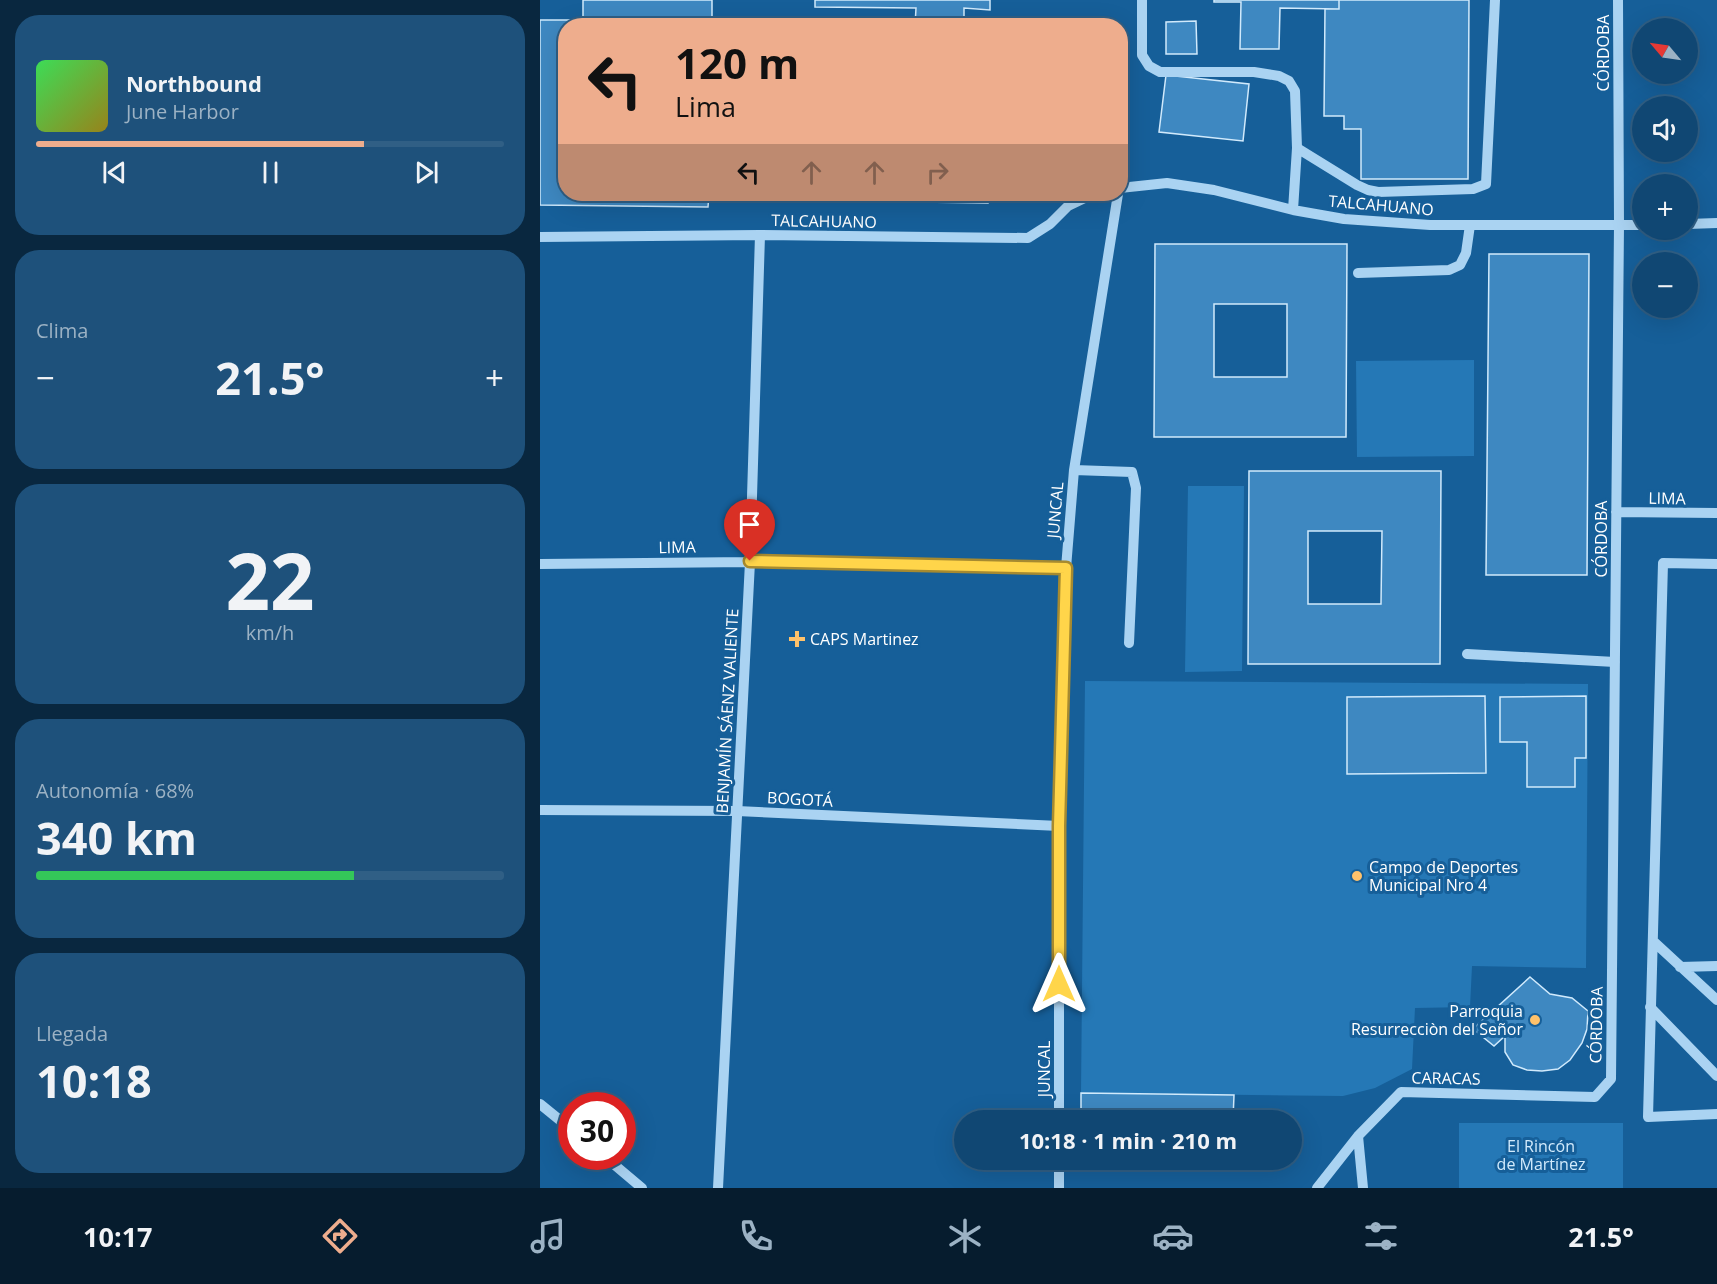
<!DOCTYPE html>
<html lang="es">
<head>
<meta charset="utf-8">
<style>
  :root { --surface:#104773; --page:#1e517b; --text:#f1f3f6; --muted:#9cb2c4; --line:#305f85; --accent:#eead8d }
  body { margin:0; font-family:"Open Sans",sans-serif; background:var(--page); color:var(--text); height:100vh; display:flex; flex-direction:column; font-size:22px; white-space:nowrap }
  * { box-sizing:border-box; margin:0 }
  p { font-size:20px; color:var(--muted) }
  .icon { flex:none; width:33px; height:33px; fill:none; stroke:currentColor; stroke-width:2; stroke-linecap:round; stroke-linejoin:round }
  .map { position:relative; flex:1; overflow:hidden }
  .sheet { display:flex; flex-direction:column; gap:15px; padding:15px; background:#09273f; width:540px }
  .sheet>* { flex:none }
  .banner { position:absolute; left:18px; top:18px; width:570px; height:183px; border-radius:24px; box-shadow:0 6px 24px #0002,0 0 0 2px var(--line); background:#eead8d; color:#111; overflow:hidden }
  .needle { width:39px; rotate:299deg }
  .tools { position:absolute; left:1092px; top:18px; display:grid; gap:12px }
  .tools a { display:grid; place-items:center; width:66px; height:66px; border-radius:50%; background:var(--surface); box-shadow:0 6px 24px #0002,0 0 0 2px var(--line); font-size:30px }
  .speed { position:absolute; left:18px; top:1092px; display:flex; gap:12px; font-size:30px; font-weight:700; text-align:center }
  .speed>* { display:grid; place-content:center; width:78px; height:78px; border-radius:50%; background:var(--surface); box-shadow:0 6px 24px #0002,0 0 0 2px var(--line); line-height:1 }
  .speed .limit { border:9px solid #d22; background:#fff; color:#111 }
  .pin { position:absolute; display:grid; place-items:center; width:51px; height:51px; color:#fff; margin:-62px -26px; border-radius:50% 50% 50% 0; rotate:-45deg; box-shadow:0 0 6px #0007 }
  .pin .icon { rotate:45deg }
  .me { position:absolute; width:66px; margin:-33px; rotate:0deg; stroke-linejoin:round; filter:drop-shadow(0 0 4px #0008) }
  .turn { display:flex; align-items:center; gap:21px; height:126px; padding:0 18px; font-size:27px }
  .turn .icon { width:78px; height:78px; stroke-width:2.5 }
  .turn b { display:block; font-size:42px; line-height:51px }
  .lanes { display:flex; align-items:center; height:57px; padding:0 18px; background:#0003; justify-content:center; gap:30px; direction:ltr }
  .lanes .off { opacity:.35 }
  .big { font-size:45px; font-weight:700; line-height:1.1 }
  .sheet .card { flex:1; display:flex; flex-direction:column; justify-content:center; gap:9px; min-width:0; padding:0 21px; border-radius:24px; background:var(--page) }
  .sheet .dial { align-items:center; gap:0 }
  .dial b { font-size:78px; line-height:1 }
  .song { display:flex; align-items:center; gap:18px }
  .cover { width:72px; height:72px; border-radius:9px; background:linear-gradient(135deg,hsl(130 70% 55%),hsl(50 70% 35%)) }
  .played { height:6px; border-radius:3px; background:linear-gradient(90deg,var(--accent) 70%,var(--line) 70%) }
  .keys { display:flex; justify-content:space-around; direction:ltr }
  .heat { display:flex; justify-content:space-between; align-items:center; font-size:33px; direction:ltr }
  .charge { height:9px; border-radius:4px; background:linear-gradient(90deg,#34c759 68%,var(--line) 0) }
  .trip { position:absolute; left:414px; top:1110px; width:348px; height:60px; border-radius:30px; background:var(--surface); box-shadow:0 6px 24px #0002,0 0 0 2px var(--line); font-weight:700; line-height:60px; text-align:center }
  .tabs { display:flex; height:96px; justify-content:space-around; align-items:center; background:#061c2e; color:var(--muted) }
  .tabs .icon { width:42px; height:42px }
  .tabs .on { color:var(--accent) }
  .tabs b { font-size:27px; color:var(--text) }
  main { display:flex; flex:1; min-height:0 }
  .map>svg:first-child { display:block }
  .green { fill:#2578b6 }
  .building { fill:#3e88c1; stroke:#d1eafc; stroke-width:1.5; fill-rule:evenodd }
  .lines { fill:none; stroke-linecap:round; stroke-linejoin:round }
  .minor { stroke:#aad3f2; stroke-width:10 }
  .route-casing { stroke:#a68a30; stroke-width:15 }
  .route { stroke:#ffd54a; stroke-width:10 }
  .poi-dot { fill:#ffc26b; stroke:#165f99; stroke-width:2 }
  .labels { text-anchor:middle; dominant-baseline:central; stroke-width:6; stroke-linejoin:round; paint-order:stroke }
  .street-label { font-size:16px; fill:#fff; stroke:#165f99 }
  .poi-label { font-size:16px; fill:#fff; stroke:#165f99; text-anchor:start }
  .park-label { font-size:16px; fill:#d1eafc; stroke:#165f99 }
</style>
</head>
<body>
<main>
<section class="sheet">
<div class="card">
<div class="song"><i class="cover"></i><div><b>Northbound</b><p>June Harbor</p></div></div>
<div class="played"></div>
<div class="keys"><svg class="icon" aria-label="previous" viewBox="0 0 24 24"><path d="M18 5L8 12l10 7zM5 5v14"/></svg><svg class="icon" aria-label="pause" viewBox="0 0 24 24"><path d="M8 5v14M16 5v14"/></svg><svg class="icon" aria-label="next" viewBox="0 0 24 24"><path d="M6 5l10 7-10 7zM19 5v14"/></svg></div>
</div>
<div class="card"><p>Clima</p>
<div class="heat"><a>−</a><b class="big">21.5°</b><a>+</a></div>
</div>
<div class="card dial"><b>22</b><p>km/h</p></div>
<div class="card"><p>Autonomía · 68%</p><b class="big">340 km</b><div class="charge"></div></div>
<div class="card"><p>Llegada</p><b class="big">10:18</b></div>
</section>
<div class="map">
<svg width="1177" height="1188" viewBox="0 0 1177 1188">
  <rect width="100%" height="100%" fill="#165f99"/>
  <path class="green" d="M934 360V456L817 457 816 361Z
    M648 486H704L702 671 645 672Z
    M545 681 1048 684 1046 968 932 966 930 1007 875 1008 872 1069 835 1088 803 1096 541 1093Z
    M919 1123H1083V1188H919Z"/>
  <path class="building" d="M43 0H172V26H26V194H169L168 207 0 205V20H43Z
    M275 0H450V10L424 8V26H375L376 8 275 7Z
    M674 0H799V9L740 8 739 49H700L701 2H674Z
    M799 0H929L928 179H821V129H804V116H784L785 9H799Z
    M656 21 657 54H626V22Z
    M626 75 709 84 703 141 619 132Z
    M240 194H448V203L240 200Z
    M615 244H807L806 437H614ZM674 304H747V377H674Z
    M949 254H1049L1047 575H946Z
    M709 471H901L900 664H708ZM768 531H842L841 604H768Z
    M945 696 946 773 807 774V697Z
    M1046 696V758H1035V787H987V742H960V697Z
    M990 977 1010 994 1032 998 1048 1011 1047 1029 1042 1043 1030 1060 1018 1069 1002 1071 987 1070 973 1065 965 1052V1036L954 1046 933 1029Z
    M541 1093 694 1095 693 1120H541Z
    M540 1160H692V1164Z"/>
  <g class="lines">
    <path class="minor" d="M602 0V55L609 66 620 72H714L739 76 749 81 755 91 757 148 753 210
      M757 148 817 185 828 190 838 192 933 189 946 184 955 0
      M580 188 627 183 674 190 753 210 804 219 890 225H1102
      M1148 224 1177 223
      M0 237 220 235 488 238 510 224 528 206 553 194
      M818 273 909 270 920 265 926 253 930 225
      M534 470 592 472 596 488 589 643
      M1076 512 1177 513
      M0 564 210 562 526 568
      M1177 564 1123 563 1108 1117 1177 1114
      M927 654 1075 662
      M0 810 197 811 519 826
      M1113 941 1177 1000
      M1140 967 1177 966
      M1110 1007 1177 1076
      M0 1104 32 1130
      M519 1120V826L526 568 534 470 578 194
      M818 1136 823 1188
      M64 1156 102 1188
      M519 1160V1188
      M178 1188 210 562 220 235
      M777 1188 818 1136 861 1092 1055 1097 1071 1079 1079 225 1078 0"/>
  </g>
  <g class="lines">
    <defs>
      <path id="route" d="M210 561 526 568 519 826V984"/>
    </defs>
    <use href="#route" class="route-casing"/>
    <use href="#route" class="route"/>
  </g>
  <g class="poi-dot">
    <path d="M254 630h6v6h6v6h-6v6h-6v-6h-6v-6h6z"/>
    <circle cx="817" cy="876" r="6"/>
    <circle cx="995" cy="1020" r="6"/>
  </g>
  <g class="labels">
    <g class="street-label">
      <text transform="translate(1063 53) rotate(-90)">CÓRDOBA</text>
      <text transform="translate(841 205) rotate(5)">TALCAHUANO</text>
      <text transform="translate(284 221) rotate(1)">TALCAHUANO</text>
      <text transform="translate(1127 498) rotate(1)">LIMA</text>
      <text transform="translate(515 510) rotate(-85)">JUNCAL</text>
      <text transform="translate(1061 539) rotate(-90)">CÓRDOBA</text>
      <text transform="translate(137 547) rotate(-1)">LIMA</text>
      <text transform="translate(187 711) rotate(-87)">BENJAMÍN SÁENZ VALIENTE</text>
      <text transform="translate(260 799) rotate(3)">BOGOTÁ</text>
      <text transform="translate(1056 1025) rotate(-89)">CÓRDOBA</text>
      <text transform="translate(504 1069) rotate(-90)">JUNCAL</text>
      <text transform="translate(906 1078) rotate(1)">CARACAS</text>
    </g>
    <g class="poi-label">
      <text x="270" y="639">CAPS Martinez</text>
      <text x="829" y="867">Campo de Deportes<tspan x="829" dy="18">Municipal Nro 4</tspan></text>
      <text x="983" y="1011" text-anchor="end">Parroquia<tspan x="983" dy="18">Resurrecciòn del Señor</tspan></text>
    </g>
    <g class="park-label">
      <text x="1001" y="1146">El Rincón<tspan x="1001" dy="18">de Martínez</tspan></text>
    </g>
  </g>
</svg>
<div class="tools">
<a><svg class="needle" viewBox="-14 -14 28 28"><path d="M0-13l5 13h-10z" fill="#e53935"/><path d="M0 13l5-13h-10z" fill="#9cb2c4"/></svg></a>
<a><svg class="icon" aria-label="sound" viewBox="0 0 24 24"><path d="M4 9h4l5-4v14l-5-4H4zM17 9q2 3 0 6"/></svg></a>
<a>+</a>
<a>−</a>
</div>
<div class="speed"><div class="limit">30</div></div>
<div class="pin" style="left:210px;top:561px;background:#d93025"><svg class="icon" aria-label="arrive" viewBox="0 0 24 24"><path d="M6 21V4h12l-3 4 3 4H6"/></svg></div>
<svg class="me" style="left:519px;top:984px" viewBox="-20 -20 40 40"><path d="M0-17L14 15 0 8-14 15z" fill="#ffd54a" stroke="#fff" stroke-width="4"/></svg>
<div class="trip">10:18 · 1 min · 210 m</div>
<div class="banner">
<div class="turn"><svg class="icon" aria-label="left" viewBox="0 0 24 24"><path d="M17 20v-9H6M10 6l-5 5 5 5"/></svg><div><b>120 m</b>Lima</div></div>
<div class="lanes"><svg class="icon" aria-label="left" viewBox="0 0 24 24"><path d="M17 20v-9H6M10 6l-5 5 5 5"/></svg><svg class="icon off" aria-label="ahead" viewBox="0 0 24 24"><path d="M12 20V5M6 11l6-6 6 6"/></svg><svg class="icon off" aria-label="ahead" viewBox="0 0 24 24"><path d="M12 20V5M6 11l6-6 6 6"/></svg><svg class="icon off" aria-label="right" viewBox="0 0 24 24"><path d="M7 20v-9h11M14 6l5 5-5 5"/></svg></div>
</div>
</div>
</main>
<nav class="tabs">
<b>10:17</b>
<svg class="icon on" aria-label="directions" viewBox="0 0 24 24"><path d="M12 3l9 9-9 9-9-9zM9 14v-3h6M13 9l2 2-2 2"/></svg>
<svg class="icon" aria-label="music" viewBox="0 0 24 24"><path d="M9 18V5l10-2v13"/><circle cx="6" cy="18" r="3"/><circle cx="16" cy="16" r="3"/></svg>
<svg class="icon" aria-label="phone" viewBox="0 0 24 24"><path d="M5 4h4l2 5-3 2q2 4 5 5l2-3 5 2v4C11 20 4 13 5 4z"/></svg>
<svg class="icon" aria-label="climate" viewBox="0 0 24 24"><path d="M12 3v18M4 7l16 10M4 17L20 7"/></svg>
<svg class="icon" aria-label="car" viewBox="0 0 24 24"><path d="M5 17H2v-5l4-1 3-4h7l3 4 3 1v5h-3M9 17h6M6 11h13"/><circle cx="7" cy="17" r="2"/><circle cx="17" cy="17" r="2"/></svg>
<svg class="icon" aria-label="filters" viewBox="0 0 24 24"><path d="M4 7h16M4 17h16"/><circle cx="9" cy="7" r="2"/><circle cx="15" cy="17" r="2"/></svg>
<b>21.5°</b>
</nav>
</body>
</html>
